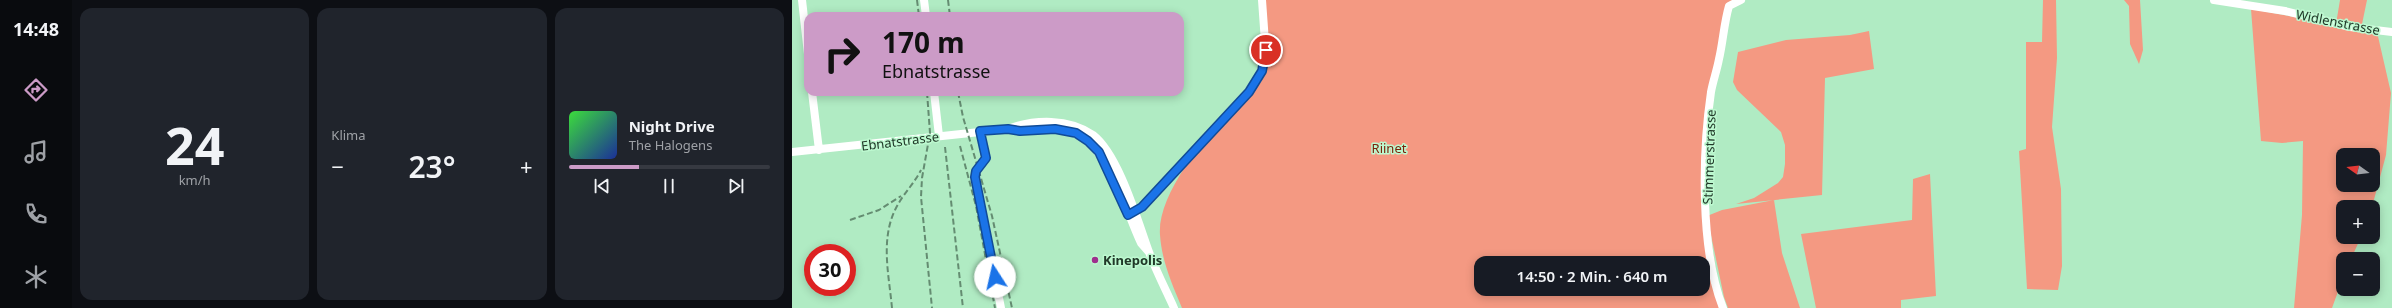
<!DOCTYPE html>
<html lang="de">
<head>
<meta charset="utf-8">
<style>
  :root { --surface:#171b24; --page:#20242c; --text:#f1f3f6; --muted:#9ea1a6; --line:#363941; --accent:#cc9bc7 }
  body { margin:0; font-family:"Noto Sans",sans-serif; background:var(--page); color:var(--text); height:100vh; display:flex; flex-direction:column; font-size:15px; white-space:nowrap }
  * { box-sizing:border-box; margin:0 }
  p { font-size:13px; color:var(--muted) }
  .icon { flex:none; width:22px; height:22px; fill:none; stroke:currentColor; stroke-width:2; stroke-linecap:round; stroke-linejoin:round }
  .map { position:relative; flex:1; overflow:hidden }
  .details { display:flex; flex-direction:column; gap:8px; padding:8px; background:#0d0f14; width:720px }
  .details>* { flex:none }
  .top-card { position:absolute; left:12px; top:12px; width:380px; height:84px; border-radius:12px; box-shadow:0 2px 10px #0003; background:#cc9bc7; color:#111; overflow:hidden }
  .needle { width:26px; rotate:284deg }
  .buttons { position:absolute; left:1544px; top:148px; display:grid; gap:8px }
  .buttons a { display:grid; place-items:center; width:44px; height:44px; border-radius:8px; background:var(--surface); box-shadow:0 2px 10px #0003; font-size:20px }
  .speed { position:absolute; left:12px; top:244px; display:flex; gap:8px; font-size:20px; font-weight:700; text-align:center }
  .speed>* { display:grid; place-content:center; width:52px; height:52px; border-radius:50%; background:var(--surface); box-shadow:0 2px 10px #0003; line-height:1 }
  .speed .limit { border:6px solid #d22; background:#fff; color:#111 }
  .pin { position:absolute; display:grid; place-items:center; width:34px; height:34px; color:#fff; margin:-17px; border:2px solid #fff; border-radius:50%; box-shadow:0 1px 4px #0007 }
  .me { position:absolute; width:44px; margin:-22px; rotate:350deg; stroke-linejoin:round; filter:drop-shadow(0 0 3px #0008) }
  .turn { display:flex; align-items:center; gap:14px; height:84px; padding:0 12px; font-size:18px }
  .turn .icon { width:52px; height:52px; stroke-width:2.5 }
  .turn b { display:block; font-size:28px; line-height:34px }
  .big { font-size:30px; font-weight:600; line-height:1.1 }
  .details .widget { flex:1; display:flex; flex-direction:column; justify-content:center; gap:6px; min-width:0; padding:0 14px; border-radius:12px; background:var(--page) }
  .details .dial { align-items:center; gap:0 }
  .dial b { font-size:52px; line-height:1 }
  .song { display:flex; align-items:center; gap:12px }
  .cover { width:48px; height:48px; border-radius:6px; background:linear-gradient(135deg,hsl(120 70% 55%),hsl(230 70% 35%)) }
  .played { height:4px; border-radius:2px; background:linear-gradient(90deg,var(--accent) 35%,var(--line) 35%) }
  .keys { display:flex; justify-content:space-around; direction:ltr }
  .heat { display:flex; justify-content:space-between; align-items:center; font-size:22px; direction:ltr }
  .details .tiles { flex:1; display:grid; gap:8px; grid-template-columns:repeat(3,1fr) }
  .trip { position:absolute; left:682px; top:256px; width:236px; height:40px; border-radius:12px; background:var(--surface); box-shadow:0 2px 10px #0003; font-weight:600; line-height:40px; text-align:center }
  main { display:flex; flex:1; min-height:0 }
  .dock { display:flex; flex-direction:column; width:72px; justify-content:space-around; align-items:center; background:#090b0e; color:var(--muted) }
  .dock .icon { width:28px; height:28px }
  .dock .active { color:var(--accent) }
  .dock b { font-size:18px; color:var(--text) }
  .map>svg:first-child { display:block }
  .green { fill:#f49982; fill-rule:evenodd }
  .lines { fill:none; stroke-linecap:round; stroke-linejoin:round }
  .minor { stroke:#fff; stroke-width:8 }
  .rail { stroke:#648c71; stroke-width:2; stroke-dasharray:6 3; stroke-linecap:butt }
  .route-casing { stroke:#114b97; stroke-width:10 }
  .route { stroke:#1a73e8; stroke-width:7 }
  .poi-dot { fill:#9e2f8d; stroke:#bdf9d0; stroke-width:1.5 }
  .labels { text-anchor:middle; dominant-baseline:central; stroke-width:3; stroke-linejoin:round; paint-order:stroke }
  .street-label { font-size:13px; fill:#203828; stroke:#bdf9d0 }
  .park-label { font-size:13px; fill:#7a220b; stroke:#bdf9d0 }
  .poi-label { font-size:13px; font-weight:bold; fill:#203828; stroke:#bdf9d0; text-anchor:start }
</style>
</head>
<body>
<main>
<nav class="dock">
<b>14:48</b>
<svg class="icon active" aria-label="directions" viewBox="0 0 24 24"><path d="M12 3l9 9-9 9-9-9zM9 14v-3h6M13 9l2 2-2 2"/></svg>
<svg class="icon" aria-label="music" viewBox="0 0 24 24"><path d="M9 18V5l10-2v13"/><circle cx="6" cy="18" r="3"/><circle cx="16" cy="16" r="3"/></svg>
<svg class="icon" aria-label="phone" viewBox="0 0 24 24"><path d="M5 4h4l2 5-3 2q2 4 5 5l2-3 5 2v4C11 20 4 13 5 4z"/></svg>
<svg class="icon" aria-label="climate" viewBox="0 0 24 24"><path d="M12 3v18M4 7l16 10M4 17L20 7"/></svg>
</nav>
<section class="details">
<div class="tiles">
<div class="widget dial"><b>24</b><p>km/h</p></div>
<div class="widget"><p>Klima</p>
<div class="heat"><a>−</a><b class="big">23°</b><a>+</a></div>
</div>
<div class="widget">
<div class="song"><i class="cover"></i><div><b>Night Drive</b><p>The Halogens</p></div></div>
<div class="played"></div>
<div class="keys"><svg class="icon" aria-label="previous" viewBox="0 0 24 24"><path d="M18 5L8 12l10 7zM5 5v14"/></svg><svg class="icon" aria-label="pause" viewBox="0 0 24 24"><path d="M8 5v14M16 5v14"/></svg><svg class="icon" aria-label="next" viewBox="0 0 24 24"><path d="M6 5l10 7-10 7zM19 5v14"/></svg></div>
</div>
</div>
</section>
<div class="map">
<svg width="1600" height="308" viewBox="0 0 1600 308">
  <rect width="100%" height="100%" fill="#b0ebc3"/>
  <path class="green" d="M470 0H949L939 4 920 91 915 216 930 210 982 200 990 253 1008 308H936L932 297 916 221 930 308H390C380 284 370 262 368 235 365 196 410 141 437 113 446 104 471 73 473 61 475 42 471 19 470 0ZM689 263H911V289H689Z
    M1251 0H1264L1265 58 1260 127 1269 189 1270 266 1266 290 1235 289 1227 151 1234 149V42H1250Z
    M1332 0H1348L1351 50 1347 64 1338 44 1337 6Z
    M1548 0H1575L1569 29 1544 24Z
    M1459 9 1585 32 1599 93 1594 155 1580 207H1551V237H1569L1559 259H1551V278L1540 308H1502L1510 215 1511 141 1490 143 1469 141ZM1551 155H1581V185H1551Z
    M1077 31 1082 69 1033 78 1030 195 944 204 962 198 986 183 991 177 993 164V145L989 132 945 90 941 82 946 52 994 40 1058 35Z
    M1138 174 1144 296 1109 300V308H1024L1009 234 1120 220 1121 179Z"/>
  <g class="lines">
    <path class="minor" d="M10 0 16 54
      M132 0 134 16
      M1422 0 1493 11 1558 27 1600 32
      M20 92 27 150
      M142 92 147 136
      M217 129C236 132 256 128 275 131 316 139 333 210 349 243L356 251
      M188 131 194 158 184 171 183 177 209 308
      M0 152 216 129C242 119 277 118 301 135 327 155 346 222 357 252 364 271 374 290 382 308
      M336 215 350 207 450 100 466 79 474 56 470 0
      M931 308C908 250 910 154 919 92 921 81 925 70 927 59 931 42 932 23 937 6L949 0"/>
    <path class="rail" d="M125 0 127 16
      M156 0 158 16
      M135 92 138 133 130 178 129 197 140 308
      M166 92 171 117 200 216 220 308
      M168 146 184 206 203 308
      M153 147 171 308
      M58 220 87 210 109 196
      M100 308C97 275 88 239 104 208 111 194 122 184 129 170"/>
  </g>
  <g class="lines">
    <defs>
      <path id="route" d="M203 277 183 177 184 171 194 158 188 131 216 129 228 131 263 129 284 133 296 141 307 152 336 215 350 207 457 92 470 71 474 50"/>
    </defs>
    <use href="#route" class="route-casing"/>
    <use href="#route" class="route"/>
  </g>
  <circle class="poi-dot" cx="303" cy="260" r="4"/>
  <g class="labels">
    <g class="street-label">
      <text transform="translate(1546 22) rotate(11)">Widlenstrasse</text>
      <text transform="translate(108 141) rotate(-7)">Ebnatstrasse</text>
      <text transform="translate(917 157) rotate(-88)">Stimmerstrasse</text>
    </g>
    <g class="park-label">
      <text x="597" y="148">Riinet</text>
    </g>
    <g class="poi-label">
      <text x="311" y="260">Kinepolis</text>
    </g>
  </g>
</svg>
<div class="buttons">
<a><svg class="needle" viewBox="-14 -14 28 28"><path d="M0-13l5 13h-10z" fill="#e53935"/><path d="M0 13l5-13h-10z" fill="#9ea1a6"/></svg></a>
<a>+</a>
<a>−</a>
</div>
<div class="speed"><div class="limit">30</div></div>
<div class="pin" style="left:474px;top:50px;background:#d93025"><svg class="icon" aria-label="arrive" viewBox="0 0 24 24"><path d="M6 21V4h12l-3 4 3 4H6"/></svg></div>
<svg class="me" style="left:203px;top:277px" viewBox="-20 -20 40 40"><circle r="19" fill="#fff"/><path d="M0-13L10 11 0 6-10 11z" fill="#1a73e8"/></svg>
<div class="trip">14:50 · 2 Min. · 640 m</div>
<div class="top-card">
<div class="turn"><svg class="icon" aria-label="right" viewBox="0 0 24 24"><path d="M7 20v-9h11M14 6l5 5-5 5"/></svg><div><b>170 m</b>Ebnatstrasse</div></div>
</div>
</div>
</main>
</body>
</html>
